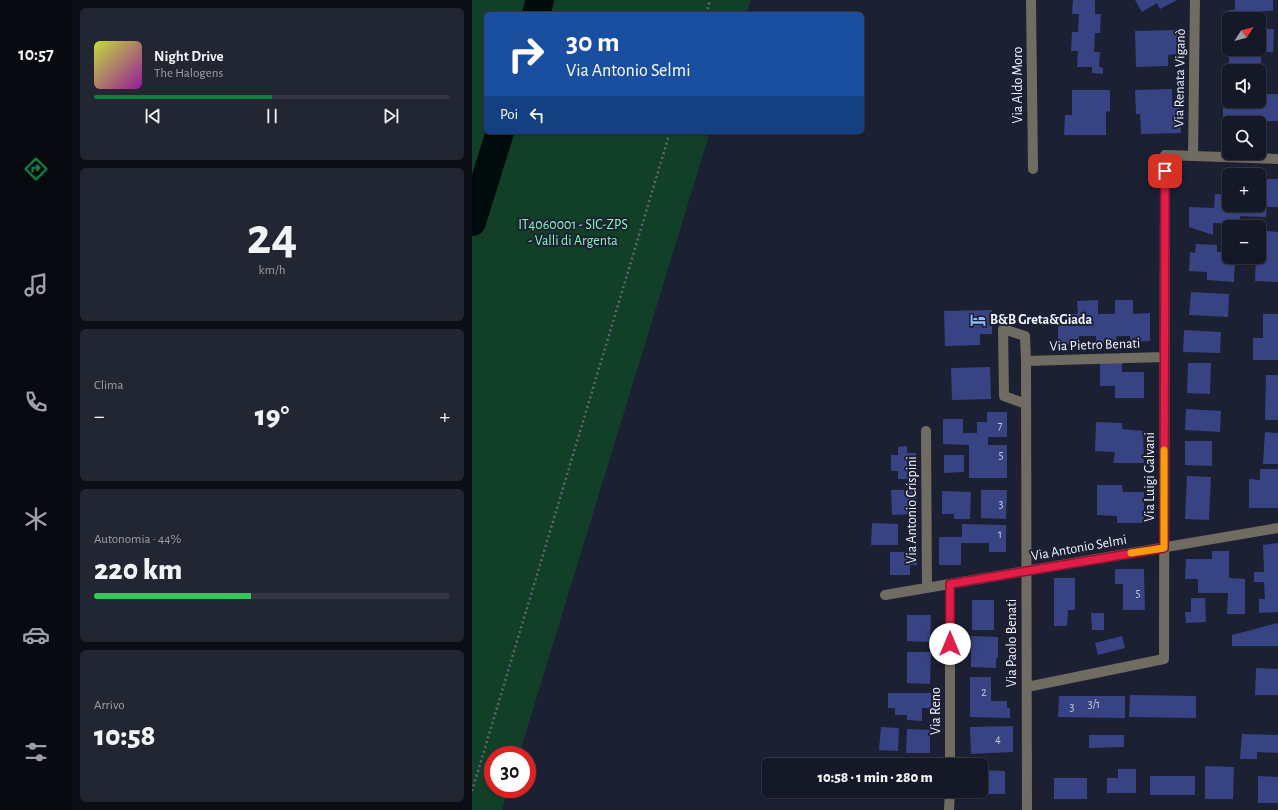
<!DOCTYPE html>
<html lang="it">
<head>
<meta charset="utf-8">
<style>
  :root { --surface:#151826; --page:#222532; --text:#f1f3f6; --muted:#9da0a7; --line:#343743; --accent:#0b8043 }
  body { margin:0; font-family:"Alegreya Sans",sans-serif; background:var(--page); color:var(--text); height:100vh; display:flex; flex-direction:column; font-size:15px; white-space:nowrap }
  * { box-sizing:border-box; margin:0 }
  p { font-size:13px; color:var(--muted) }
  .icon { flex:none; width:22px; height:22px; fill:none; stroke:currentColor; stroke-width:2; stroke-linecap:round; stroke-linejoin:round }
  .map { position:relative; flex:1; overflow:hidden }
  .drawer { display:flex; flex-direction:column; gap:8px; padding:8px; background:#0c0d15; width:400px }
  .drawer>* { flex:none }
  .banner { position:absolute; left:12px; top:12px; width:380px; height:122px; border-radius:6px; box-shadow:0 1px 3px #0004,0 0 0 1px var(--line); background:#1a4fa0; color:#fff; overflow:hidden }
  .needle { width:26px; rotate:54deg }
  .fabs { position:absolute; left:750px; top:12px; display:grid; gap:8px }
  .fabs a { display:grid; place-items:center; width:44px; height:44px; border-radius:6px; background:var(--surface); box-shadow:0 1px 3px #0004,0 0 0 1px var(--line); font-size:20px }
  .speed { position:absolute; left:12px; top:746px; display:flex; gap:8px; font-size:20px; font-weight:700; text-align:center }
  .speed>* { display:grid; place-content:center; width:52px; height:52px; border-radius:50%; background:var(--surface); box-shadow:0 1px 3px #0004,0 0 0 1px var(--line); line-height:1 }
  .speed .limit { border:6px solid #d22; background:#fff; color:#111 }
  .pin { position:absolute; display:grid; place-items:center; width:34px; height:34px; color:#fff; margin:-17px; border-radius:8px; box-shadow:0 2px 6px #0006 }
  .me { position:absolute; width:44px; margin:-22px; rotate:0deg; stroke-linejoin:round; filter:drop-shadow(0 0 3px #0008) }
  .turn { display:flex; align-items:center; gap:14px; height:84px; padding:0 16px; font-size:18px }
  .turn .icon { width:52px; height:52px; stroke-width:2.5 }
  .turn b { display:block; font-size:28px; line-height:34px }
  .then { display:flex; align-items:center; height:38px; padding:0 16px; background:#0003; gap:8px; font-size:15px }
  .big { font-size:30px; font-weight:800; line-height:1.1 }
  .drawer .widget { flex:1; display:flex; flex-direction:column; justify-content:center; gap:6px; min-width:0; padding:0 14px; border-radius:6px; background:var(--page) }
  .drawer .dial { align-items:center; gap:0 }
  .dial b { font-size:52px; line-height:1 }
  .song { display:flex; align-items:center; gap:12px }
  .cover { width:48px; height:48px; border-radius:6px; background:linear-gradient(135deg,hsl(70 70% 55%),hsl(300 70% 35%)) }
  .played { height:4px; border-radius:2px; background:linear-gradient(90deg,var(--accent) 50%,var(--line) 50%) }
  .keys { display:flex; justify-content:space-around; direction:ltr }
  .heat { display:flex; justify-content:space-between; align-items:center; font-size:22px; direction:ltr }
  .charge { height:6px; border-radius:3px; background:linear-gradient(90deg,#34c759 44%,var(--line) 0) }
  .trip { position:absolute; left:290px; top:758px; width:226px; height:40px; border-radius:6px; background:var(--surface); box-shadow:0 1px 3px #0004,0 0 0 1px var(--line); font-weight:800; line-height:40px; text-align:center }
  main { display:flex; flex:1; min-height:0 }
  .dock { display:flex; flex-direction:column; width:72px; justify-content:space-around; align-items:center; background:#080a0f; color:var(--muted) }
  .dock .icon { width:28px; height:28px }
  .dock .active { color:var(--accent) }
  .dock b { font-size:18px; color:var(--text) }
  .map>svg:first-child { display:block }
  .green { fill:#123f27 }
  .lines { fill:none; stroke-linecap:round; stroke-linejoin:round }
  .river { stroke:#000b0c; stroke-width:28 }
  .building { fill:#384384 }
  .path { stroke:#616575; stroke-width:2.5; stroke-dasharray:2 3; stroke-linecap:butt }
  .minor { stroke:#706c62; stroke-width:10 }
  .route-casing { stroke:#92132f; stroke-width:10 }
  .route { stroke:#e11d48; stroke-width:7 }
  .slow { stroke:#f59e0b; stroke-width:7 }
  .labels { text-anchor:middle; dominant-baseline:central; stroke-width:4; stroke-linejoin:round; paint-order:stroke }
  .number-label { font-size:12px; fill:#c3c8e0 }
  .street-label { font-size:14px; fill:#f1f4fe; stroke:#1c2033 }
  .park-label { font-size:14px; fill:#87f8b8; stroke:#1c2033 }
  .poi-label { font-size:14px; font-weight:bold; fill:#f1f4fe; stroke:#1c2033; text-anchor:start }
</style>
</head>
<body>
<main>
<nav class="dock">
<b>10:57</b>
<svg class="icon active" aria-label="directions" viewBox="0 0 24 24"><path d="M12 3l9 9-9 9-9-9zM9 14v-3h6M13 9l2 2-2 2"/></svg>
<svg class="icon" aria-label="music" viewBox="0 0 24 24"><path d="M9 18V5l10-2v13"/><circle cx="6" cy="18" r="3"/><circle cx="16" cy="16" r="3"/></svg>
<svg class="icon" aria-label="phone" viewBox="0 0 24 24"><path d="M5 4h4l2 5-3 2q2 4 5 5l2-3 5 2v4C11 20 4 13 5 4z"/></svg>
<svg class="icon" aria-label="climate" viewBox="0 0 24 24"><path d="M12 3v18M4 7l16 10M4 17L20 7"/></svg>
<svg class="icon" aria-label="car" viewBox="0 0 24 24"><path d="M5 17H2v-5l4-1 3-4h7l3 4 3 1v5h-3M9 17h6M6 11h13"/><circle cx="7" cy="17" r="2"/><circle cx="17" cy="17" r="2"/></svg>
<svg class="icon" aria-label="filters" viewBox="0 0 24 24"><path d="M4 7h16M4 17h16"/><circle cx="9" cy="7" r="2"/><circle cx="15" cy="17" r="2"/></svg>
</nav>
<section class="drawer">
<div class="widget">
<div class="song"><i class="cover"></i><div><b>Night Drive</b><p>The Halogens</p></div></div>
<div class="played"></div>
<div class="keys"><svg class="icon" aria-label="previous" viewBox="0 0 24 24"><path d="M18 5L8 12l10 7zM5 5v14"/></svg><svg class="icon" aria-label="pause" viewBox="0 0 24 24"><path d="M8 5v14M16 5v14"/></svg><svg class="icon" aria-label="next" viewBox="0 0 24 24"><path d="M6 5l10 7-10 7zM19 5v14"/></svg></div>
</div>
<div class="widget dial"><b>24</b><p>km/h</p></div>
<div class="widget"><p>Clima</p>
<div class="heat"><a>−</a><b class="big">19°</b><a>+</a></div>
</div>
<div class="widget"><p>Autonomia · 44%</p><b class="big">220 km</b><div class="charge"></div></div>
<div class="widget"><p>Arrivo</p><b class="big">10:58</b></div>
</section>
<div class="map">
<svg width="806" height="810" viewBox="0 0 806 810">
  <rect width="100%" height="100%" fill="#1c2033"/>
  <path class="green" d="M0 0H279L274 14H14V132H238L47 755H21V789H36L30 810H0Z"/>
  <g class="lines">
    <path class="river" d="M64 14 68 0
      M0 222 28 132"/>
  </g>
  <path class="building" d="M601 0H623V14H629L628 33H623L622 52H628L627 67 631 68V74L620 73V67H605L606 51H599L600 32H606L607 14H600Z
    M663 0H705L688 9 685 3 670 12Z
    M763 0H801V11H790V29H802L801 52H789V67L757 66V49H787V19H757V10H763Z
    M706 30 707 54 696 55V66L664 67 663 31Z
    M700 89V107H708L709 133 669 134 668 114H664L663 90Z
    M600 90H638V111L634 112V135H592L593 115H600Z
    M751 91H757V101H787V94H806V121H791V129H787V123L751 122Z
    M795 179H806V207H795L794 217 768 216 767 224 741 223V235L717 227V207L742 208 743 194 757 195V205H787V185H795Z
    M794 231 806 232V282L783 281 784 257H792Z
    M724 244 745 245V252H757V257H763L762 282 735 280V272L717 271 718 252 723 253Z
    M719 292 757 294 756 317 717 315Z
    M626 300V314H643V300H661V314L678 313V341L658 342V336H644L645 343H624V336H607V344H586V315L606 314 605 301Z
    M520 310V334H508V345L473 346 472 311Z
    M791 314H806V360H781V338H791Z
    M712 330 749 332 748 353 711 352Z
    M628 360H650V372H672V398H643V386H628Z
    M716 363H739L738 394 715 393Z
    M518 367 519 399 480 400 479 368Z
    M794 375H806V420H793Z
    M714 409 749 411 748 432 713 430Z
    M515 412H535V437H516V445H535V478H497V445L471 444V419H491V433H505V422H515Z
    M624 422 650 423V429L671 431 672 463H641L643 452 623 451Z
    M793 432 806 433V464H791Z
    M713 441H740V466L713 465Z
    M435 446V453H444V479H426V471H419V455H426V447Z
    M472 455H492V472L472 473Z
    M788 469H806V508H777V479L788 480Z
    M715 476 739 477 737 520 713 519Z
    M625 485H650L651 492H672V523H645V516L625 515Z
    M419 490H444L445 514 420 515Z
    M509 490H535L534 519 509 518Z
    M470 491 499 492 498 519H482V514H470Z
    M400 523 426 524V545H399Z
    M490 524 534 525V552H517V543H489V565H467V537H490Z
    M806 543V612L787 613V599H793L792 582H782V572H792L791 545Z
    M740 551H757V578L773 579V614H755L756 593H726V579H713L714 559H740Z
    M418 552H445V565H438V575H418Z
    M643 569H672L673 610H651V584H643Z
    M582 578H603V610H596L595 626H582Z
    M719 598H733L734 622 714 623 713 612H719Z
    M500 600H522V630H500Z
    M619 613H632V630H620Z
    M435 615H459L458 642 435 641Z
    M806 623V646H760V635Z
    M499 636 526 637V658H524V668L499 667Z
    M650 636 653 648 626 655 623 643Z
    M435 652H459L458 684 435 683Z
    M784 668 806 669V695H783Z
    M498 677H519V701H535V708H538V718L498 717Z
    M416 693H459V708H450V721L435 720V715H423V708H416Z
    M658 695 724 696V718L657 717Z
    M587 696H653V718L586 717Z
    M541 726V752L499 754 498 727Z
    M409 727 427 728 426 751 407 750Z
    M435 729 458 730V753H434Z
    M770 734 806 735V753L785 752V759H768Z
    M617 735H652V747L617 748Z
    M733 766 762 767 761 799H733Z
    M646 769H664V793H635V778H646Z
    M509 770 533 771V794H502V791H509Z
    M678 776H723V795H678Z
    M786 776 806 777V803H786Z
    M582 778H615V799H582Z
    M419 791H457V797L419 796Z"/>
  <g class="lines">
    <path class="path" d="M234 14 238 0
      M0 791 198 132"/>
    <path class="minor" d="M559 0 561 169
      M721 156 723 0
      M554 361 692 357
      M554 404 532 396 531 329 553 336 554 361 555 810
      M454 431 455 588
      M413 595 806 528
      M555 687 692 659 693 155 806 159
      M478 765V584
      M477 810 478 791"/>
  </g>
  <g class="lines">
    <defs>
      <path id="route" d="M478 644V584L692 548 693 171"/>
    </defs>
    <use href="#route" class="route-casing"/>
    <use href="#route" class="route"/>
    <path class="slow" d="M659 553 692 548V450"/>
  </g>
  <defs>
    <symbol id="hotel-bare" viewBox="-9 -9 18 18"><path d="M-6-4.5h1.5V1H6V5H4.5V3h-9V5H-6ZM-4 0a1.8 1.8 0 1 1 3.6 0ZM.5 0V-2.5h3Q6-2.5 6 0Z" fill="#90b8fd" stroke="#1c2033" stroke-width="2.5" paint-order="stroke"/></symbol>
  </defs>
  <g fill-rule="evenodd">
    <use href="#hotel-bare" x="495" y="309" width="22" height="22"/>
  </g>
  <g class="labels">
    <g class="number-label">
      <text x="528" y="425">7</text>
      <text x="529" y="455">5</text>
      <text x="529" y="504">3</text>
      <text x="528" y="534">1</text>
      <text x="666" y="593">5</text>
      <text x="512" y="692">2</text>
      <text x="622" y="704">3/1</text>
      <text x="600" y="707">3</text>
      <text x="526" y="739">4</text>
    </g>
    <g class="street-label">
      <text transform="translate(708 78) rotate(-89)">Via Renata Viganò</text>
      <text transform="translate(546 85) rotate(-90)">Via Aldo Moro</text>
      <text transform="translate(623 345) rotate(-2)">Via Pietro Benati</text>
      <text transform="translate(678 477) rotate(-90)">Via Luigi Galvani</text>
      <text transform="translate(440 510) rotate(-90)">Via Antonio Crispini</text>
      <text transform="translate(607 548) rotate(-10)">Via Antonio Selmi</text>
      <text transform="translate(540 643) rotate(-90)">Via Paolo Benati</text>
      <text transform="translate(464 711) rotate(-90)">Via Reno</text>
    </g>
    <g class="park-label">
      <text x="101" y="225">IT4060001 - SIC-ZPS<tspan x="101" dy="16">- Valli di Argenta</tspan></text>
    </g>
    <g class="poi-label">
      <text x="518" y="320">B&amp;B Greta&amp;Giada</text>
    </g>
  </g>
</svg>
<div class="fabs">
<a><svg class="needle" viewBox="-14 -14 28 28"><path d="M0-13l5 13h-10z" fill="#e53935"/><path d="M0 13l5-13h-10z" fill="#9da0a7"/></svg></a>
<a><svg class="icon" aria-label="sound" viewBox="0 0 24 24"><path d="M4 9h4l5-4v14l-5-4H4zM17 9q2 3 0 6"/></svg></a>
<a><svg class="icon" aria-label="search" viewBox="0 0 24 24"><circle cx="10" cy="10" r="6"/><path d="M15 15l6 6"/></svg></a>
<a>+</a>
<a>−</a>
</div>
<div class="speed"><div class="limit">30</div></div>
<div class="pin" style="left:693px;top:171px;background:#d93025"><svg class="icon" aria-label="arrive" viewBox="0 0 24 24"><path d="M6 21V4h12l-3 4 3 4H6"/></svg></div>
<svg class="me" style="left:478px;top:644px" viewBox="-20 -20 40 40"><circle r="19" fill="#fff"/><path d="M0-13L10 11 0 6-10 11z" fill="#e11d48"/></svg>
<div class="trip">10:58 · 1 min · 280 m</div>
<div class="banner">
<div class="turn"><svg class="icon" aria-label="right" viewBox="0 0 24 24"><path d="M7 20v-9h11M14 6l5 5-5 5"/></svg><div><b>30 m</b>Via Antonio Selmi</div></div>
<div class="then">Poi<svg class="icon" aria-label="left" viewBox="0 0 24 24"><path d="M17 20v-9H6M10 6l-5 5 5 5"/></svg></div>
</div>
</div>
</main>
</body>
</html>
